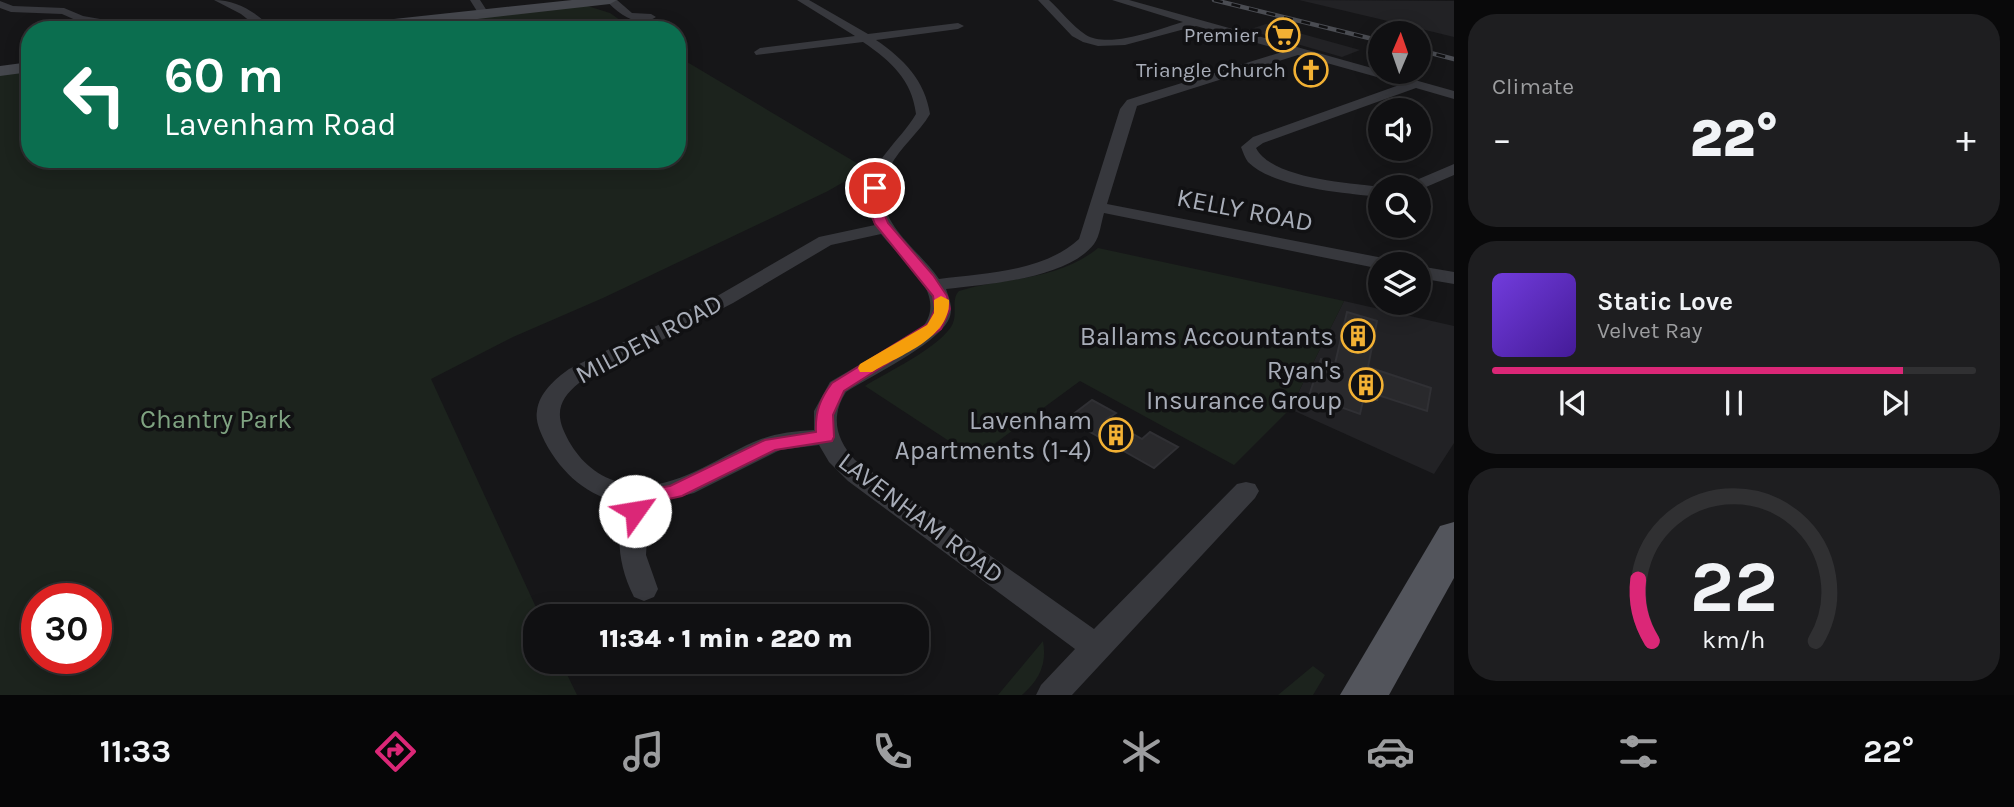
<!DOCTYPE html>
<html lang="en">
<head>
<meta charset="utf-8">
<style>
  :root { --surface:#101012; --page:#1e1e20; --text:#f1f3f6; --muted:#9c9d9f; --line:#303032; --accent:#db2777 }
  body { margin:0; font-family:Karla,sans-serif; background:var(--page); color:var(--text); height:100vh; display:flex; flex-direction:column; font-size:26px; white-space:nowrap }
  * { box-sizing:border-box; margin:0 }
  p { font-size:23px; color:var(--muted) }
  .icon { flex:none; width:38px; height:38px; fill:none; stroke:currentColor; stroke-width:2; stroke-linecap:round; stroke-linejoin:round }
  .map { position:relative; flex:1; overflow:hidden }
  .panel { display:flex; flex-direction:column; gap:14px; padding:14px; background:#09090a; width:560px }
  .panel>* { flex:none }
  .top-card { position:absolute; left:21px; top:21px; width:665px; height:147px; border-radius:28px; box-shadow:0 4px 18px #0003,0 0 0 2px var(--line); background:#0b6e4f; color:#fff; overflow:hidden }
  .needle { width:46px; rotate:2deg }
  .tools { position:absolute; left:1368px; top:21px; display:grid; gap:14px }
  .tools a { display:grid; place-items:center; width:63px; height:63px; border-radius:50%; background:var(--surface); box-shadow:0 4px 18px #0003,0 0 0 2px var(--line); font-size:35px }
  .speed { position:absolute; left:21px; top:583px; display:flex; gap:14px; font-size:35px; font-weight:700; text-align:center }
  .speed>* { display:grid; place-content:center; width:91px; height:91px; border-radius:50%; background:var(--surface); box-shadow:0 4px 18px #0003,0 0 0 2px var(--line); line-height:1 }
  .speed .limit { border:10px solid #d22; background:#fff; color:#111 }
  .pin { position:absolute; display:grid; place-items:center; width:60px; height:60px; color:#fff; margin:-30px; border:4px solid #fff; border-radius:50%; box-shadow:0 2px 7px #0007 }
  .me { position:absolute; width:77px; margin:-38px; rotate:58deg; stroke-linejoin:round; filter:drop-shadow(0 0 5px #0008) }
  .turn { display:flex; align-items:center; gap:24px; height:147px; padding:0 28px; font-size:32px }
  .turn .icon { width:91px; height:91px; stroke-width:2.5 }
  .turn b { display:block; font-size:49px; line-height:60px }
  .big { font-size:52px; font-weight:800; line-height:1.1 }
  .panel .widget { flex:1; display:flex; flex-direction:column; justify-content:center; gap:10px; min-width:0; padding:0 24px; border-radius:28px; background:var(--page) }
  .panel .dial { align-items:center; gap:0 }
  .dial svg { height:182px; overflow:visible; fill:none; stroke:var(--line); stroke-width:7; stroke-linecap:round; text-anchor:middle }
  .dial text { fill:var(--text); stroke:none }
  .song { display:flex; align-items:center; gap:21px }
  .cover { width:84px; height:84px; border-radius:10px; background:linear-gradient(135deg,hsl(260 70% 55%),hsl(260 70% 35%)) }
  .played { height:7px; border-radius:4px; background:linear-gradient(90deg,var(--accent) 85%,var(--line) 85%) }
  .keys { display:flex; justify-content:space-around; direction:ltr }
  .heat { display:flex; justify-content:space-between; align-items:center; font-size:38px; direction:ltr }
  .trip { position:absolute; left:523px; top:604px; width:406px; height:70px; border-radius:28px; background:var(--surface); box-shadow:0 4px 18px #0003,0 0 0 2px var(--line); font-weight:800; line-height:70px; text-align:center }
  .tabs { display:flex; height:112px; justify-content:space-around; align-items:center; background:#060607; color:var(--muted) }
  .tabs .icon { width:49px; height:49px }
  .tabs .active { color:var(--accent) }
  .tabs b { font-size:32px; color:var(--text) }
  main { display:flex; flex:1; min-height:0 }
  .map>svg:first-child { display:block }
  .built { fill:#222225 }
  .green { fill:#1c231d; fill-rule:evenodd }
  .building { fill:#29292c; stroke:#303034; stroke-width:2 }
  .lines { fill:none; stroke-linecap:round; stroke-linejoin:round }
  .street { fill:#37383d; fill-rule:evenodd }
  .secondary { fill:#45474d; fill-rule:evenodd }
  .primary { fill:#53555c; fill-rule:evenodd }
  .rail-casing { stroke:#4a4c52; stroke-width:4.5 }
  .rail { stroke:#111113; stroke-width:2.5; stroke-dasharray:9; stroke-linecap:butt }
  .route { fill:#db2777; stroke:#8e194d; stroke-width:2 }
  .slow { fill:#f59e0b }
  .labels { text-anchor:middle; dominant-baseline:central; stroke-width:7; stroke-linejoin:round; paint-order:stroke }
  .far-poi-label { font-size:21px; fill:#a8adb8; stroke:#111113; text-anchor:end }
  .street-label { font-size:26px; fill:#a8adb8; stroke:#111113 }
  .poi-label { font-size:26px; fill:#a8adb8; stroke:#111113; text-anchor:end }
  .park-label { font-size:26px; fill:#7fa381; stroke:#111113 }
</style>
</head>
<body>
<main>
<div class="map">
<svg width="1454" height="695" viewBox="0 0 1454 695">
  <rect width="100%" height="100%" fill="#161618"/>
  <path class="built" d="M1299 0 1454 1V37L1409 26Z
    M1266 24 1360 50 1342 57 1248 30Z
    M1344 301 1454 326V443L1434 474 1290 409Z"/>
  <path class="green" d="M578 3 610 13 634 30H338Z
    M677 56 860 165V169L867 172 864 193 854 189 863 184 853 179 854 176 828 191 603 298 513 337 431 379 540 616H536V662H561L577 695H0V71L30 67V159H677ZM37 598H96V658H37Z
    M1098 248 1344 301 1290 409 1234 465 1080 381 975 458 865 386C889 371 935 350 951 327 959 315 950 300 959 291 1006 277 1058 281 1098 248Z
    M1043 641C1047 664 1040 679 1022 695H998Z
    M1313 666 1325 675 1313 695H1278Z"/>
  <path class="building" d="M1347 312 1377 321 1368 367 1431 388 1427 411 1378 395 1377 400 1364 396 1360 414 1309 396 1321 359 1335 364Z
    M1092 400 1116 413 1107 419 1142 439 1150 432 1178 447 1154 468 1067 419Z"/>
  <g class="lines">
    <path class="street" d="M214 0C237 0 258 13 273 30H261L241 14Z
      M470 0H480L489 14 488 16H480Z
      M606 0H617L632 13 651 14 656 17C638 29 618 14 606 0Z
      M797 0H809L868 34 958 23 964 26 958 29 876 40C904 59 925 81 930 114 919 133 900 147 890 167 864 216 915 244 939 279 985 273 1043 272 1079 239L1120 109 1127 100 1285 51 1196 26 1125 45 1098 46 1083 42 1072 36 1038 0H1049C1061 11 1072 26 1086 35 1109 49 1159 29 1183 22L1112 0H1129L1454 91V99L1416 88 1263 143 1256 148C1272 179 1350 183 1382 187L1381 197C1345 193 1274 188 1248 162 1245 158 1243 152 1241 147L1253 137 1402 84 1298 55 1137 106 1107 204 1383 258 1392 264H1381V269L1104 213C1101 223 1100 236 1094 244 1067 279 987 284 946 289 950 300 954 310 948 321 935 345 871 376 846 392 830 417 836 439 855 460L1094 629 1237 484 1246 482 1255 484 1259 491 1255 498 1072 695H1036L1041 685 1075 649 848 481 829 462 819 445 780 450 694 493 649 505 646 555 658 589 654 597 644 601 634 597C618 565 616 537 624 503 588 497 562 474 545 442 541 433 535 422 537 411 539 393 555 379 569 369L719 295 819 237 875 225C846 180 896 148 916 114 912 80 891 61 863 42L756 55 754 52 760 48 855 36ZM881 234C901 260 950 293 922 328L830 382 814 411V430C795 431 778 433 761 439 712 458 665 502 610 479 588 470 572 451 563 429 555 409 563 396 579 383L733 303 831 245Z
      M0 1 13 6 64 8 83 16 123 23 130 30 80 22 62 14 11 12 0 8Z
      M1454 164V175L1419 190V187H1405L1407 184Z
      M1419 266 1454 272V284L1419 278Z"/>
    <path class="secondary" d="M572 0H617L610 4 381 30H331L338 25Z
      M30 62V72L0 76V66Z"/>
    <path class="primary" d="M1454 522V578L1389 695H1340L1440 526Z"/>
    <defs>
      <path id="rail" d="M1214 0 1381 41
        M1419 50 1454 59"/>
    </defs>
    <use href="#rail" class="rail-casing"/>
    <use href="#rail" class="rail"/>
  </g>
  <path class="route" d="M875 184 881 188 883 211 888 223 933 275 947 296 950 309 941 329 844 391 833 415 834 437 832 441 775 450 682 496 646 504 642 516 635 518 628 516 625 511 631 492 670 486 765 440 816 432C815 412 820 399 832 383L929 323 935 309 933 296 875 224 870 211 869 188Z"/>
  <path class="slow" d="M941 296 949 300C951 338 900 355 872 372H860L858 368 860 364 927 325 934 313V300Z"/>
  <defs>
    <symbol id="supermarket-ring" viewBox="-11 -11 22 22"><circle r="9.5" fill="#111113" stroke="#f2b134" stroke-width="1.5"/><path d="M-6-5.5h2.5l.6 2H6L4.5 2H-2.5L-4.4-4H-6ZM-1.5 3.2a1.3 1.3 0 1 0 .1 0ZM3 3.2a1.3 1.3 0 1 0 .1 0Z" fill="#f2b134"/></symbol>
    <symbol id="church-ring" viewBox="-11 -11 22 22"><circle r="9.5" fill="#111113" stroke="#f2b134" stroke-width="1.5"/><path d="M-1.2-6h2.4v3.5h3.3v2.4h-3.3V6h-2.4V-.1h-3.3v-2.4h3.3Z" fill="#f2b134"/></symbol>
    <symbol id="building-ring" viewBox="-11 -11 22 22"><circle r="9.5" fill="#111113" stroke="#f2b134" stroke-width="1.5"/><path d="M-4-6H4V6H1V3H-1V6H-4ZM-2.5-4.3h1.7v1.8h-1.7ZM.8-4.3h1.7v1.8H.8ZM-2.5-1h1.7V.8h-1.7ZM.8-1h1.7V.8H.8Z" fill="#f2b134"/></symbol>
  </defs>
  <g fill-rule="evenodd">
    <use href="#supermarket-ring" x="1264" y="16" width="38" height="38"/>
    <use href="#church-ring" x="1292" y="51" width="38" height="38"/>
    <use href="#building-ring" x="1339" y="317" width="38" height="38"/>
    <use href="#building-ring" x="1347" y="366" width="38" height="38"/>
    <use href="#building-ring" x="1097" y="416" width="38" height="38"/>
  </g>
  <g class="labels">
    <g class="far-poi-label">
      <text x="1258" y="35">Premier</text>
      <text x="1286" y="70">Triangle Church</text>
    </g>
    <g class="street-label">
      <text transform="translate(1245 210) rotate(11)">KELLY ROAD</text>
      <text transform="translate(649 339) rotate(-28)">MILDEN ROAD</text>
      <text transform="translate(921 518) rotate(37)">LAVENHAM ROAD</text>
    </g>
    <g class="poi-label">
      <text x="1334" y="336">Ballams Accountants</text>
      <text x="1342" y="370">Ryan's<tspan x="1342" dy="30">Insurance Group</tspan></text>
      <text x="1092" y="420">Lavenham<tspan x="1092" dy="30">Apartments (1-4)</tspan></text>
    </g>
    <g class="park-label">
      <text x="216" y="419">Chantry Park</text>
    </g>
  </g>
</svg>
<div class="tools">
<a><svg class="needle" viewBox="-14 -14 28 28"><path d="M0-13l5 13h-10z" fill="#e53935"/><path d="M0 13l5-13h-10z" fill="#9c9d9f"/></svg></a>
<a><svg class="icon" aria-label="sound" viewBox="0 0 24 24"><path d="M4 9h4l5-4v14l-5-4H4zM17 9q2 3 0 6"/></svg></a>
<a><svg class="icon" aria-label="search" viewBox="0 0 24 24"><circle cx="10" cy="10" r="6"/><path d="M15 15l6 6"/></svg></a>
<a><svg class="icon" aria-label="layers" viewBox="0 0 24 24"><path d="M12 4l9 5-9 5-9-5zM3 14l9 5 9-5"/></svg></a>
</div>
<div class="speed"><div class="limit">30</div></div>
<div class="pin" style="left:875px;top:188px;background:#d93025"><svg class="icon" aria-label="arrive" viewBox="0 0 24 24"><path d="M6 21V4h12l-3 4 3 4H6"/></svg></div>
<svg class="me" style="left:635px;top:511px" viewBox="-20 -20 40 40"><circle r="19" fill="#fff"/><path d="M0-13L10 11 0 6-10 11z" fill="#db2777"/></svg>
<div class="trip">11:34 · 1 min · 220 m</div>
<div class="top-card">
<div class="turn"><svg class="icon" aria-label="left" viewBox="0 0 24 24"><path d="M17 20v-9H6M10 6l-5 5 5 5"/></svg><div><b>60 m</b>Lavenham Road</div></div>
</div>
</div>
<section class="panel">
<div class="widget"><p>Climate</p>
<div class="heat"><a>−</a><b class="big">22°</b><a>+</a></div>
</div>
<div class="widget">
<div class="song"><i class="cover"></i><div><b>Static Love</b><p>Velvet Ray</p></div></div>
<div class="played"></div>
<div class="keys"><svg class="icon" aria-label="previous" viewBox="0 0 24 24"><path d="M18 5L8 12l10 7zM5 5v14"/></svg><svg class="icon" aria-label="pause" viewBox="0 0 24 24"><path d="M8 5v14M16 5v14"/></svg><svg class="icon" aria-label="next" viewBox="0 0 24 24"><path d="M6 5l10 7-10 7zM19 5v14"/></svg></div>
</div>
<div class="widget dial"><svg viewBox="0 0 100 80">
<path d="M14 69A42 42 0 1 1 86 69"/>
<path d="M14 69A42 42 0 0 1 8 42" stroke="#db2777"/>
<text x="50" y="56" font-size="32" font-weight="700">22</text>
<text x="50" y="72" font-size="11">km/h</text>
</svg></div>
</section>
</main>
<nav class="tabs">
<b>11:33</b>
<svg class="icon active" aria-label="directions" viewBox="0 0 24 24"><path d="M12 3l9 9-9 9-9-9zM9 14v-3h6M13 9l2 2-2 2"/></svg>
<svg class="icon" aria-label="music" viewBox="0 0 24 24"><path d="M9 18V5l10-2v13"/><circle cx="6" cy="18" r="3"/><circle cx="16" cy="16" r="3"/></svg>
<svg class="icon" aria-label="phone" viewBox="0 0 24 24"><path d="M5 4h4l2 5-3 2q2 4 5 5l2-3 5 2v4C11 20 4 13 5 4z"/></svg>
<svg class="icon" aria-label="climate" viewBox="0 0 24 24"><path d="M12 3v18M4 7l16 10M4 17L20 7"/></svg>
<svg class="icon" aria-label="car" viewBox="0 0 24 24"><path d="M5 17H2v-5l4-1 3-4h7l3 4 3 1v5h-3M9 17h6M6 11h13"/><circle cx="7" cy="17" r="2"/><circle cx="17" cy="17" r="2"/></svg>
<svg class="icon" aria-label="filters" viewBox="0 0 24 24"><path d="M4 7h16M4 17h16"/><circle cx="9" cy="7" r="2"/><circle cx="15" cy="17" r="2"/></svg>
<b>22°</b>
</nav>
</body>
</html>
